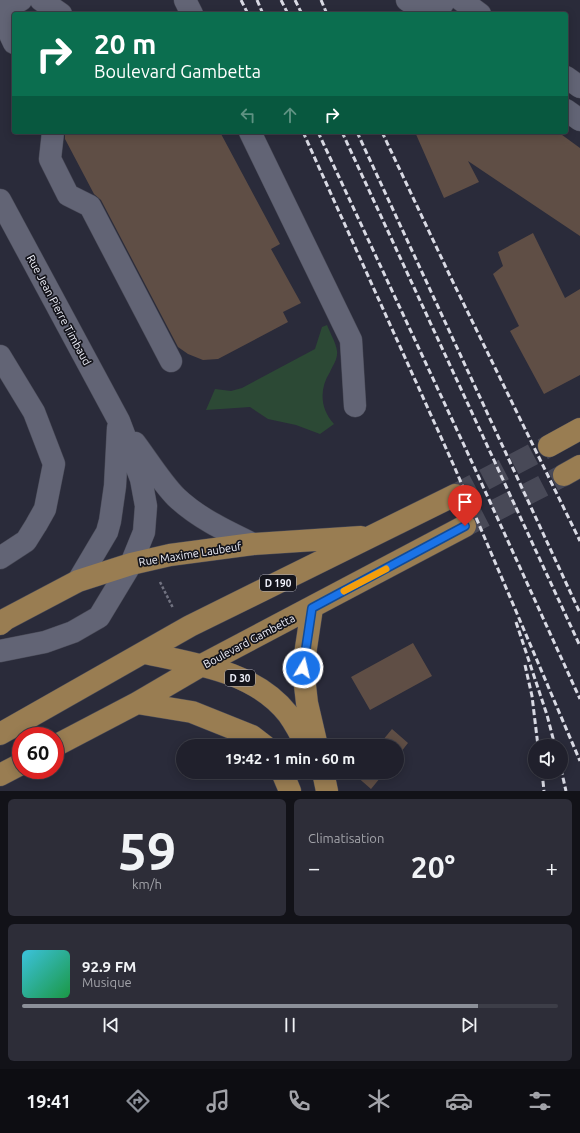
<!DOCTYPE html>
<html lang="fr">
<head>
<meta charset="utf-8">
<style>
  :root { --surface:#20202c; --page:#2d2d38; --text:#f1f3f6; --muted:#a2a3a9; --line:#3d3e48; --accent:#8c9099 }
  body { margin:0; font-family:Ubuntu,sans-serif; background:var(--page); color:var(--text); height:100vh; display:flex; flex-direction:column; font-size:15px; white-space:nowrap }
  * { box-sizing:border-box; margin:0 }
  p { font-size:13px; color:var(--muted) }
  .icon { flex:none; width:22px; height:22px; fill:none; stroke:currentColor; stroke-width:2; stroke-linecap:round; stroke-linejoin:round }
  .map { position:relative; height:791px; overflow:hidden }
  .details { display:flex; flex-direction:column; gap:8px; padding:8px; background:#121218; flex:1 }
  .details>* { flex:none }
  .banner { position:absolute; left:12px; top:12px; width:556px; height:122px; border-radius:4px; box-shadow:0 2px 10px #0003,0 0 0 1px var(--line); background:#0b6e4f; color:#fff; overflow:hidden }
  .tools { position:absolute; left:528px; top:739px; display:grid; gap:8px }
  .tools a { display:grid; place-items:center; width:40px; height:40px; border-radius:50%; background:var(--surface); box-shadow:0 2px 10px #0003,0 0 0 1px var(--line); font-size:20px }
  .speed { position:absolute; left:12px; top:727px; display:flex; gap:8px; font-size:20px; font-weight:700; text-align:center }
  .speed>* { display:grid; place-content:center; width:52px; height:52px; border-radius:50%; background:var(--surface); box-shadow:0 2px 10px #0003,0 0 0 1px var(--line); line-height:1 }
  .speed .limit { border:6px solid #d22; background:#fff; color:#111 }
  .pin { position:absolute; display:grid; place-items:center; width:34px; height:34px; color:#fff; margin:-41px -17px; border-radius:50% 50% 50% 0; rotate:-45deg; box-shadow:0 0 4px #0007 }
  .pin .icon { rotate:45deg }
  .me { position:absolute; width:44px; margin:-22px; rotate:9deg; stroke-linejoin:round; filter:drop-shadow(0 0 3px #0008) }
  .turn { display:flex; align-items:center; gap:14px; height:84px; padding:0 16px; font-size:18px }
  .turn .icon { width:52px; height:52px; stroke-width:2.5 }
  .turn b { display:block; font-size:28px; line-height:34px }
  .lanes { display:flex; align-items:center; height:38px; padding:0 16px; background:#0003; justify-content:center; gap:20px; direction:ltr }
  .lanes .off { opacity:.35 }
  .big { font-size:30px; font-weight:700; line-height:1.1 }
  .details .tile { flex:1; display:flex; flex-direction:column; justify-content:center; gap:6px; min-width:0; padding:0 14px; border-radius:6px; background:var(--page) }
  .details .dial { align-items:center; gap:0 }
  .dial b { font-size:52px; line-height:1 }
  .song { display:flex; align-items:center; gap:12px }
  .cover { width:48px; height:48px; border-radius:6px; background:linear-gradient(135deg,hsl(190 70% 55%),hsl(140 70% 35%)) }
  .played { height:4px; border-radius:2px; background:linear-gradient(90deg,var(--accent) 85%,var(--line) 85%) }
  .keys { display:flex; justify-content:space-around; direction:ltr }
  .heat { display:flex; justify-content:space-between; align-items:center; font-size:22px; direction:ltr }
  .details .tiles { flex:1; display:grid; gap:8px; grid-template-columns:1fr 1fr }
  .tile:last-child { grid-column:span 2 }
  .trip { position:absolute; left:176px; top:739px; width:228px; height:40px; border-radius:20px; background:var(--surface); box-shadow:0 2px 10px #0003,0 0 0 1px var(--line); font-weight:700; line-height:40px; text-align:center }
  .tabs { display:flex; height:64px; justify-content:space-around; align-items:center; background:#0d0d12; color:var(--muted) }
  .tabs .icon { width:28px; height:28px }
  .tabs .active { color:var(--accent) }
  .tabs b { font-size:18px; color:var(--text) }
  .map>svg:first-child { display:block }
  .green { fill:#2c4935 }
  .building { fill:#5f4e45 }
  .lines { fill:none; stroke-linecap:round; stroke-linejoin:round }
  .major-tunnel { stroke:#484957; stroke-width:22; stroke-dasharray:22 11; stroke-linecap:butt }
  .minor-casing { stroke:#484956; stroke-width:23 }
  .major-casing { stroke:#484956; stroke-width:23 }
  .path { stroke:#717280; stroke-width:2.5; stroke-dasharray:3 2; stroke-linecap:butt }
  .minor { stroke:#626475; stroke-width:22 }
  .major { stroke:#997d52; stroke-width:22 }
  .rail { stroke:#d9dae4; stroke-width:3; stroke-dasharray:6 3; stroke-linecap:butt }
  .route-casing { stroke:#114b97; stroke-width:10 }
  .route { stroke:#1a73e8; stroke-width:7 }
  .slow { stroke:#f59e0b; stroke-width:7 }
  .labels { text-anchor:middle; dominant-baseline:central; stroke-width:3.5; stroke-linejoin:round; paint-order:stroke }
  .shield { fill:#14141b; stroke:#afafb8; stroke-width:1 }
  .shield-label { font-size:10px; font-weight:bold; fill:#f1f2fc }
  .street-label { font-size:11px; fill:#f1f2fc; stroke:#14141b }
</style>
</head>
<body>
<div class="map">
<svg width="580" height="791" viewBox="0 0 580 791">
  <rect width="100%" height="100%" fill="#2a2b3a"/>
  <path class="green" d="M327 325C330 333 336 343 337 351 338 359 333 365 330 372 319 389 320 409 334 424L320 434 296 425 268 419 250 407 206 410 215 389 231 391 242 388 315 349 322 327Z"/>
  <path class="building" d="M65 132H220L280 244 271 249 301 303 283 312 288 322 218 359 203 360 188 354 178 347 101 200 94 194 65 139Z
    M415 132H558L580 148V236L468 161 479 182 444 198Z
    M533 233 565 298 580 289V375L544 394 510 331 519 326 493 274 503 266 498 252Z
    M413 643 432 676 370 710 351 677Z
    M392 729 408 743 397 757V746H378Z
    M357 772H385L371 789 355 775Z"/>
  <g class="lines">
    <path class="major-tunnel" d="M455 495 549 446
      M465 526 564 475"/>
    <defs>
      <path id="minor" d="M41 0 61 14
        M185 0 192 14
        M407 0 430 14
        M461 0 480 14
        M423 9 441 6 445 0
        M14 43 0 13 21 0
        M566 77 580 87
        M566 110 580 120
        M53 132 50 159 68 195 90 206 171 361
        M250 132 351 340 355 406
        M0 200 119 421 141 479 146 506 144 532 131 564 99 617 73 632 45 642 0 651
        M0 356 34 412 54 464 45 509 36 525 26 541 0 558
        M135 443C147 459 162 483 176 497 198 518 226 531 253 544
        M78 581 107 532 110 521 115 486 118 428"/>
      <path id="major" d="M549 446 580 429
        M564 475 580 466
        M312 608 303 668 307 703 317 746
        M0 624 6 619 78 581 131 564 170 555 253 544 361 537
        M145 653C195 664 254 671 288 714 295 724 301 735 306 746
        M137 703 192 712 252 736 265 746
        M0 734 190 626 455 495
        M55 746 137 703 202 665 465 526
        M282 772 290 791
        M323 772 327 791
        M0 775 21 764"/>
    </defs>
    <use href="#minor" class="minor-casing"/>
    <use href="#major" class="major-casing"/>
    <path class="path" d="M160 582 173 608"/>
    <use href="#minor" class="minor"/>
    <use href="#major" class="major"/>
    <path class="rail" d="M241 0 248 14
      M257 0 263 14
      M281 0 288 14
      M295 0 302 14
      M321 0 327 14
      M303 132 454 466 580 761
      M318 132 470 458 580 699
      M342 132 580 646
      M357 132 580 613
      M382 132 451 278 580 541
      M516 622 547 715 555 746
      M525 665 532 696 538 746
      M561 769 566 791
      M542 772 544 791"/>
  </g>
  <g class="lines">
    <defs>
      <path id="route" d="M303 668 312 608 465 526"/>
    </defs>
    <use href="#route" class="route-casing"/>
    <use href="#route" class="route"/>
    <path class="slow" d="M344 591 386 569"/>
  </g>
  <g class="labels">
    <g class="shield">
      <rect x="260" y="575" width="36" height="16" rx="3"/>
      <rect x="225" y="670" width="30" height="16" rx="3"/>
    </g>
    <g class="shield-label">
      <text x="278" y="583">D 190</text>
      <text x="240" y="678">D 30</text>
    </g>
    <g class="street-label">
      <text transform="translate(59 310) rotate(62)">Rue Jean Pierre Timbaud</text>
      <text transform="translate(190 554) rotate(-9)">Rue Maxime Laubeuf</text>
      <text transform="translate(249 641) rotate(-28)">Boulevard Gambetta</text>
    </g>
  </g>
</svg>
<div class="tools">
<a><svg class="icon" aria-label="sound" viewBox="0 0 24 24"><path d="M4 9h4l5-4v14l-5-4H4zM17 9q2 3 0 6"/></svg></a>
</div>
<div class="speed"><div class="limit">60</div></div>
<div class="pin" style="left:465px;top:526px;background:#d93025"><svg class="icon" aria-label="arrive" viewBox="0 0 24 24"><path d="M6 21V4h12l-3 4 3 4H6"/></svg></div>
<svg class="me" style="left:303px;top:668px" viewBox="-20 -20 40 40"><circle r="17" fill="#1a73e8" stroke="#fff" stroke-width="3"/><path d="M0-11L8 9 0 5-8 9z" fill="#fff"/></svg>
<div class="trip">19:42 · 1 min · 60 m</div>
<div class="banner">
<div class="turn"><svg class="icon" aria-label="right" viewBox="0 0 24 24"><path d="M7 20v-9h11M14 6l5 5-5 5"/></svg><div><b>20 m</b>Boulevard Gambetta</div></div>
<div class="lanes"><svg class="icon off" aria-label="left" viewBox="0 0 24 24"><path d="M17 20v-9H6M10 6l-5 5 5 5"/></svg><svg class="icon off" aria-label="ahead" viewBox="0 0 24 24"><path d="M12 20V5M6 11l6-6 6 6"/></svg><svg class="icon" aria-label="right" viewBox="0 0 24 24"><path d="M7 20v-9h11M14 6l5 5-5 5"/></svg></div>
</div>
</div>
<section class="details">
<div class="tiles">
<div class="tile dial"><b>59</b><p>km/h</p></div>
<div class="tile"><p>Climatisation</p>
<div class="heat"><a>−</a><b class="big">20°</b><a>+</a></div>
</div>
<div class="tile">
<div class="song"><i class="cover"></i><div><b>92.9 FM</b><p>Musique</p></div></div>
<div class="played"></div>
<div class="keys"><svg class="icon" aria-label="previous" viewBox="0 0 24 24"><path d="M18 5L8 12l10 7zM5 5v14"/></svg><svg class="icon" aria-label="pause" viewBox="0 0 24 24"><path d="M8 5v14M16 5v14"/></svg><svg class="icon" aria-label="next" viewBox="0 0 24 24"><path d="M6 5l10 7-10 7zM19 5v14"/></svg></div>
</div>
</div>
</section>
<nav class="tabs">
<b>19:41</b>
<svg class="icon active" aria-label="directions" viewBox="0 0 24 24"><path d="M12 3l9 9-9 9-9-9zM9 14v-3h6M13 9l2 2-2 2"/></svg>
<svg class="icon" aria-label="music" viewBox="0 0 24 24"><path d="M9 18V5l10-2v13"/><circle cx="6" cy="18" r="3"/><circle cx="16" cy="16" r="3"/></svg>
<svg class="icon" aria-label="phone" viewBox="0 0 24 24"><path d="M5 4h4l2 5-3 2q2 4 5 5l2-3 5 2v4C11 20 4 13 5 4z"/></svg>
<svg class="icon" aria-label="climate" viewBox="0 0 24 24"><path d="M12 3v18M4 7l16 10M4 17L20 7"/></svg>
<svg class="icon" aria-label="car" viewBox="0 0 24 24"><path d="M5 17H2v-5l4-1 3-4h7l3 4 3 1v5h-3M9 17h6M6 11h13"/><circle cx="7" cy="17" r="2"/><circle cx="17" cy="17" r="2"/></svg>
<svg class="icon" aria-label="filters" viewBox="0 0 24 24"><path d="M4 7h16M4 17h16"/><circle cx="9" cy="7" r="2"/><circle cx="15" cy="17" r="2"/></svg>
</nav>
</body>
</html>
